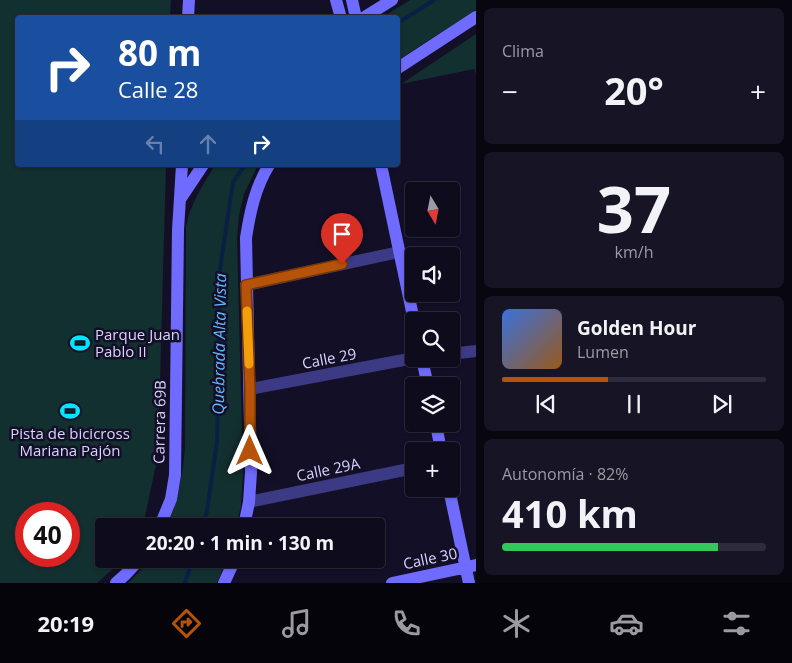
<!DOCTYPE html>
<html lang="es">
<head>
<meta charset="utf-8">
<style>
  :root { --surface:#0e0b1c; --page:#171425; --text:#f1f3f6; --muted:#9b9ba3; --line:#2e2b3b; --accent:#b45309 }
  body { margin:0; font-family:"Open Sans",sans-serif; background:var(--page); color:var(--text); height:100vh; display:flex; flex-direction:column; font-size:19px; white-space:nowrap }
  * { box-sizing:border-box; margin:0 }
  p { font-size:16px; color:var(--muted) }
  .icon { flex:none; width:28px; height:28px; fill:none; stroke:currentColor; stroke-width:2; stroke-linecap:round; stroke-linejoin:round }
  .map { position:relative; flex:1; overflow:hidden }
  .sheet { display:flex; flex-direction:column; gap:8px; padding:8px; background:#08060f; width:316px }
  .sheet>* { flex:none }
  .top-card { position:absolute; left:15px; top:15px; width:385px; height:152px; border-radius:5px; box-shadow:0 1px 4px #0004,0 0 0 1px var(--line); background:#1a4fa0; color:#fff; overflow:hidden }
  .needle { width:32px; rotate:170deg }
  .controls { position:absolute; left:405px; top:182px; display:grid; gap:10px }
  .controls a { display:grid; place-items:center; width:55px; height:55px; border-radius:5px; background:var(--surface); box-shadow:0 1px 4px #0004,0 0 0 1px var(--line); font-size:25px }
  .speed { position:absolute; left:15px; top:502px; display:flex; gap:10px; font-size:25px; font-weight:700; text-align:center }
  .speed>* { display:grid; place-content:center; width:65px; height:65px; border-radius:50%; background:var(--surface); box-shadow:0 1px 4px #0004,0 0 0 1px var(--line); line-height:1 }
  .speed .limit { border:8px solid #d22; background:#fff; color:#111 }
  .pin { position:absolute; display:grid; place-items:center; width:42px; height:42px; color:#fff; margin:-51px -21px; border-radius:50% 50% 50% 0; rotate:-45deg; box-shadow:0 0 5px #0007 }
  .pin .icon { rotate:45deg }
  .me { position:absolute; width:55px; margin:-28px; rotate:0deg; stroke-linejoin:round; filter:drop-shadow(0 0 4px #0008) }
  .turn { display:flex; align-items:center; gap:18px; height:105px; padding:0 20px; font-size:22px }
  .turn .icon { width:65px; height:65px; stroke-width:2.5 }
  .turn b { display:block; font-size:35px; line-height:42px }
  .lanes { display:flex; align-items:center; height:48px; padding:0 20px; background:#0003; justify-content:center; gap:25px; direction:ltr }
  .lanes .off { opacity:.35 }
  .big { font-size:38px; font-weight:700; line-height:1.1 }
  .sheet .card { flex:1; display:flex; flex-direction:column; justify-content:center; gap:8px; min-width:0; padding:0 18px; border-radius:8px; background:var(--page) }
  .sheet .dial { align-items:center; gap:0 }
  .dial b { font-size:65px; line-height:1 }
  .song { display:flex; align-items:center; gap:15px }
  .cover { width:60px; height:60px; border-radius:8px; background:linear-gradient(135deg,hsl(220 70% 55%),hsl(30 70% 35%)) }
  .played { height:5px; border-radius:2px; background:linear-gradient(90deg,var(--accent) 40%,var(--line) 40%) }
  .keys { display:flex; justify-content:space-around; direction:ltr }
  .heat { display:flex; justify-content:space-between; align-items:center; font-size:28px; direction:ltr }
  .charge { height:8px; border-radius:4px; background:linear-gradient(90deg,#34c759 82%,var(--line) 0) }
  .trip { position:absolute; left:95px; top:518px; width:290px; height:50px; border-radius:5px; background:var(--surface); box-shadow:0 1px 4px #0004,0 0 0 1px var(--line); font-weight:700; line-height:50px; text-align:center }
  .tab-bar { display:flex; height:80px; justify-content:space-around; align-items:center; background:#06040b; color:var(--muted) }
  .tab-bar .icon { width:35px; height:35px }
  .tab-bar .current { color:var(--accent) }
  .tab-bar b { font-size:22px; color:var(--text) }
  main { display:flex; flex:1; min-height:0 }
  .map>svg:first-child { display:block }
  .green { fill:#12302f; fill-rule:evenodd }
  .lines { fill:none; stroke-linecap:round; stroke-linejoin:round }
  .stream { stroke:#0a1f44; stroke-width:4 }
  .street { stroke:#3d3a85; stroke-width:12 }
  .secondary { stroke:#6f6bff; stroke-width:12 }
  .route-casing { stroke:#753606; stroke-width:12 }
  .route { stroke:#b45309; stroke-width:9 }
  .slow { stroke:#f59e0b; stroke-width:9 }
  .labels { text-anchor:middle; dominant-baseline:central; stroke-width:5; stroke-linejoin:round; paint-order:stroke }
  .poi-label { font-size:15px; fill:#d9d4ff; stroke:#130f26; text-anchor:start }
  .street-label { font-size:15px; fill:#d9d4ff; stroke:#130f26 }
  .water-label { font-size:16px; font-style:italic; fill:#62b6ff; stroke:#130f26 }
</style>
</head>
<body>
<main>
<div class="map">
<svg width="476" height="583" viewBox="0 0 476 583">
  <rect width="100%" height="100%" fill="#130f26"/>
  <path class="green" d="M0 0H171L170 17 18 18V165H166L158 455 143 526H104V559H124L97 583H0ZM26 514H69V556H26Z
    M410 0H476V10L398 60V18L383 17Z
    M476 34V74L474 69 401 84Z
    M215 165H258L244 194 239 215 237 238 243 475 241 506 236 526H167C178 500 183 475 185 447L186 227C190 204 203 185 215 165Z
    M149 559H227L217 583H128L140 571Z"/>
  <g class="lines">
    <path class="stream" d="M398 23 434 0
      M203 526 207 511 217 442 220 269 233 182 245 165
      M185 583 193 559"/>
    <path class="street" d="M246 285 399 252
      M451 354 476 351
      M250 389 414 358
      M249 502 414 468"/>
    <path class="secondary" d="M336 0 341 18
      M352 0 356 18
      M188 18 189 0
      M363 18 392 0
      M398 68 476 17
      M381 165 414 321
      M181 198 203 165
      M422 359 428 386
      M436 424 441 451
      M449 489 469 583
      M160 526 171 499 175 475 178 230 182 165
      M244 526 249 502 251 472 246 238C250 212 255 188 269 165
      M116 583 126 574 140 559
      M224 583 235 559
      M392 583 476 565"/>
  </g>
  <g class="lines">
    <defs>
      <path id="route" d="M250 451V389L246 285 342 264"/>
    </defs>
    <use href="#route" class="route-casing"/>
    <use href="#route" class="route"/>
    <path class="slow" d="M247 311 249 364"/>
  </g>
  <defs>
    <symbol id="stadium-bare" viewBox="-9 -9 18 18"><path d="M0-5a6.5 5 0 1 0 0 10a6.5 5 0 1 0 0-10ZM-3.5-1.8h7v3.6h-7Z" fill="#00e5ff" stroke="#130f26" stroke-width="2.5" paint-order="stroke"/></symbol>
  </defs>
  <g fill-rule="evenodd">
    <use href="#stadium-bare" x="66" y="329" width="28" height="28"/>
    <use href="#stadium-bare" x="56" y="397" width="28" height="28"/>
  </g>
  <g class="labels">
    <g class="poi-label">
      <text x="95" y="334">Parque Juan<tspan x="95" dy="17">Pablo II</tspan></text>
      <text x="70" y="433" text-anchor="middle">Pista de bicicross<tspan x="70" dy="17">Mariana Pajón</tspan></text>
    </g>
    <g class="street-label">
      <text transform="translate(329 358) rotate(-11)">Calle 29</text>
      <text transform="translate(159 422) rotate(-89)">Carrera 69B</text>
      <text transform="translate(328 469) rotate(-12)">Calle 29A</text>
      <text transform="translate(430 558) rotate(-12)">Calle 30</text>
    </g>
    <g class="water-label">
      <text transform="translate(219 344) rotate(-89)">Quebrada Alta Vista</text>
    </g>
  </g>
</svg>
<div class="controls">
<a><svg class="needle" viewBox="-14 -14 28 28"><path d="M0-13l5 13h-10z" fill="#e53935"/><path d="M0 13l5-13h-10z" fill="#9b9ba3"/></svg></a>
<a><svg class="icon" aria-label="sound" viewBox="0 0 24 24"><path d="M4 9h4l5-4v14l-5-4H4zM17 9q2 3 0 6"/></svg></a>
<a><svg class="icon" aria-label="search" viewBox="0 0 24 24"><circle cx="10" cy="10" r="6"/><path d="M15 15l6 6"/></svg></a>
<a><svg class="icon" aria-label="layers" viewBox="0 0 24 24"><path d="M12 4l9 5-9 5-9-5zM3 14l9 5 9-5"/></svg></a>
<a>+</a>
</div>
<div class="speed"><div class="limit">40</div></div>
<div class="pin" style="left:342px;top:264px;background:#d93025"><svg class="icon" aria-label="arrive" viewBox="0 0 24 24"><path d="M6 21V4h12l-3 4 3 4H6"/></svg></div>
<svg class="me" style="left:250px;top:451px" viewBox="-20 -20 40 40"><path d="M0-17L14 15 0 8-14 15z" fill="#b45309" stroke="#fff" stroke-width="4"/></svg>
<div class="trip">20:20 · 1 min · 130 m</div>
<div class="top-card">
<div class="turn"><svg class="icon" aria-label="right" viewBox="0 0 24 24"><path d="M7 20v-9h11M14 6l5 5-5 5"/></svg><div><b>80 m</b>Calle 28</div></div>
<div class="lanes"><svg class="icon off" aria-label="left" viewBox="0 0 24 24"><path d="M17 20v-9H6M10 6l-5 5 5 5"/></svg><svg class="icon off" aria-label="ahead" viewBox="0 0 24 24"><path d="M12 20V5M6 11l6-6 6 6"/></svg><svg class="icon" aria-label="right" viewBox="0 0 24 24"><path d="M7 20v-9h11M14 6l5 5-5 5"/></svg></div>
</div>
</div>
<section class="sheet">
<div class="card"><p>Clima</p>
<div class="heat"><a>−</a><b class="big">20°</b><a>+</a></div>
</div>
<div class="card dial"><b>37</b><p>km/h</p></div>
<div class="card">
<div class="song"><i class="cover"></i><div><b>Golden Hour</b><p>Lumen</p></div></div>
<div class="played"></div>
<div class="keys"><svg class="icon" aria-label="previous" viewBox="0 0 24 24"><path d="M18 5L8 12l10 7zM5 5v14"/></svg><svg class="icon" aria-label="pause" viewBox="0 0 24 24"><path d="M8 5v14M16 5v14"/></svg><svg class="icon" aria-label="next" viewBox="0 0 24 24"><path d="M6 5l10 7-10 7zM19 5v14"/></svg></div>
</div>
<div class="card"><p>Autonomía · 82%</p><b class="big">410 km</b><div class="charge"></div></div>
</section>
</main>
<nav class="tab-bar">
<b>20:19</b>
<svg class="icon current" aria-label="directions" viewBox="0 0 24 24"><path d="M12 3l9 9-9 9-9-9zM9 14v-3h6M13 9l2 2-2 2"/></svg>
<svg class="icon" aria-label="music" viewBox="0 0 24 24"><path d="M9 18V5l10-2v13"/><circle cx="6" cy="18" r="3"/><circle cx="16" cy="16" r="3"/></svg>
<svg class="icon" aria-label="phone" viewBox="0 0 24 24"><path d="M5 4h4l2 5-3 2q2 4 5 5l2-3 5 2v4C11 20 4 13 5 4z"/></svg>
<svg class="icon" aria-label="climate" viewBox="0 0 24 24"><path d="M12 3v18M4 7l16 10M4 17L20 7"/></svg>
<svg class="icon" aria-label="car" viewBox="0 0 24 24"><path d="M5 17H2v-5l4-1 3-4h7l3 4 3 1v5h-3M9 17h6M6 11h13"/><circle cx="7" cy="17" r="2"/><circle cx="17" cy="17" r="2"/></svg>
<svg class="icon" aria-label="filters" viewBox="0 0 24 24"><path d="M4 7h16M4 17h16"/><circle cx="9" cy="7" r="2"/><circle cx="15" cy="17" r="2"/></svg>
</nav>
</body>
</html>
